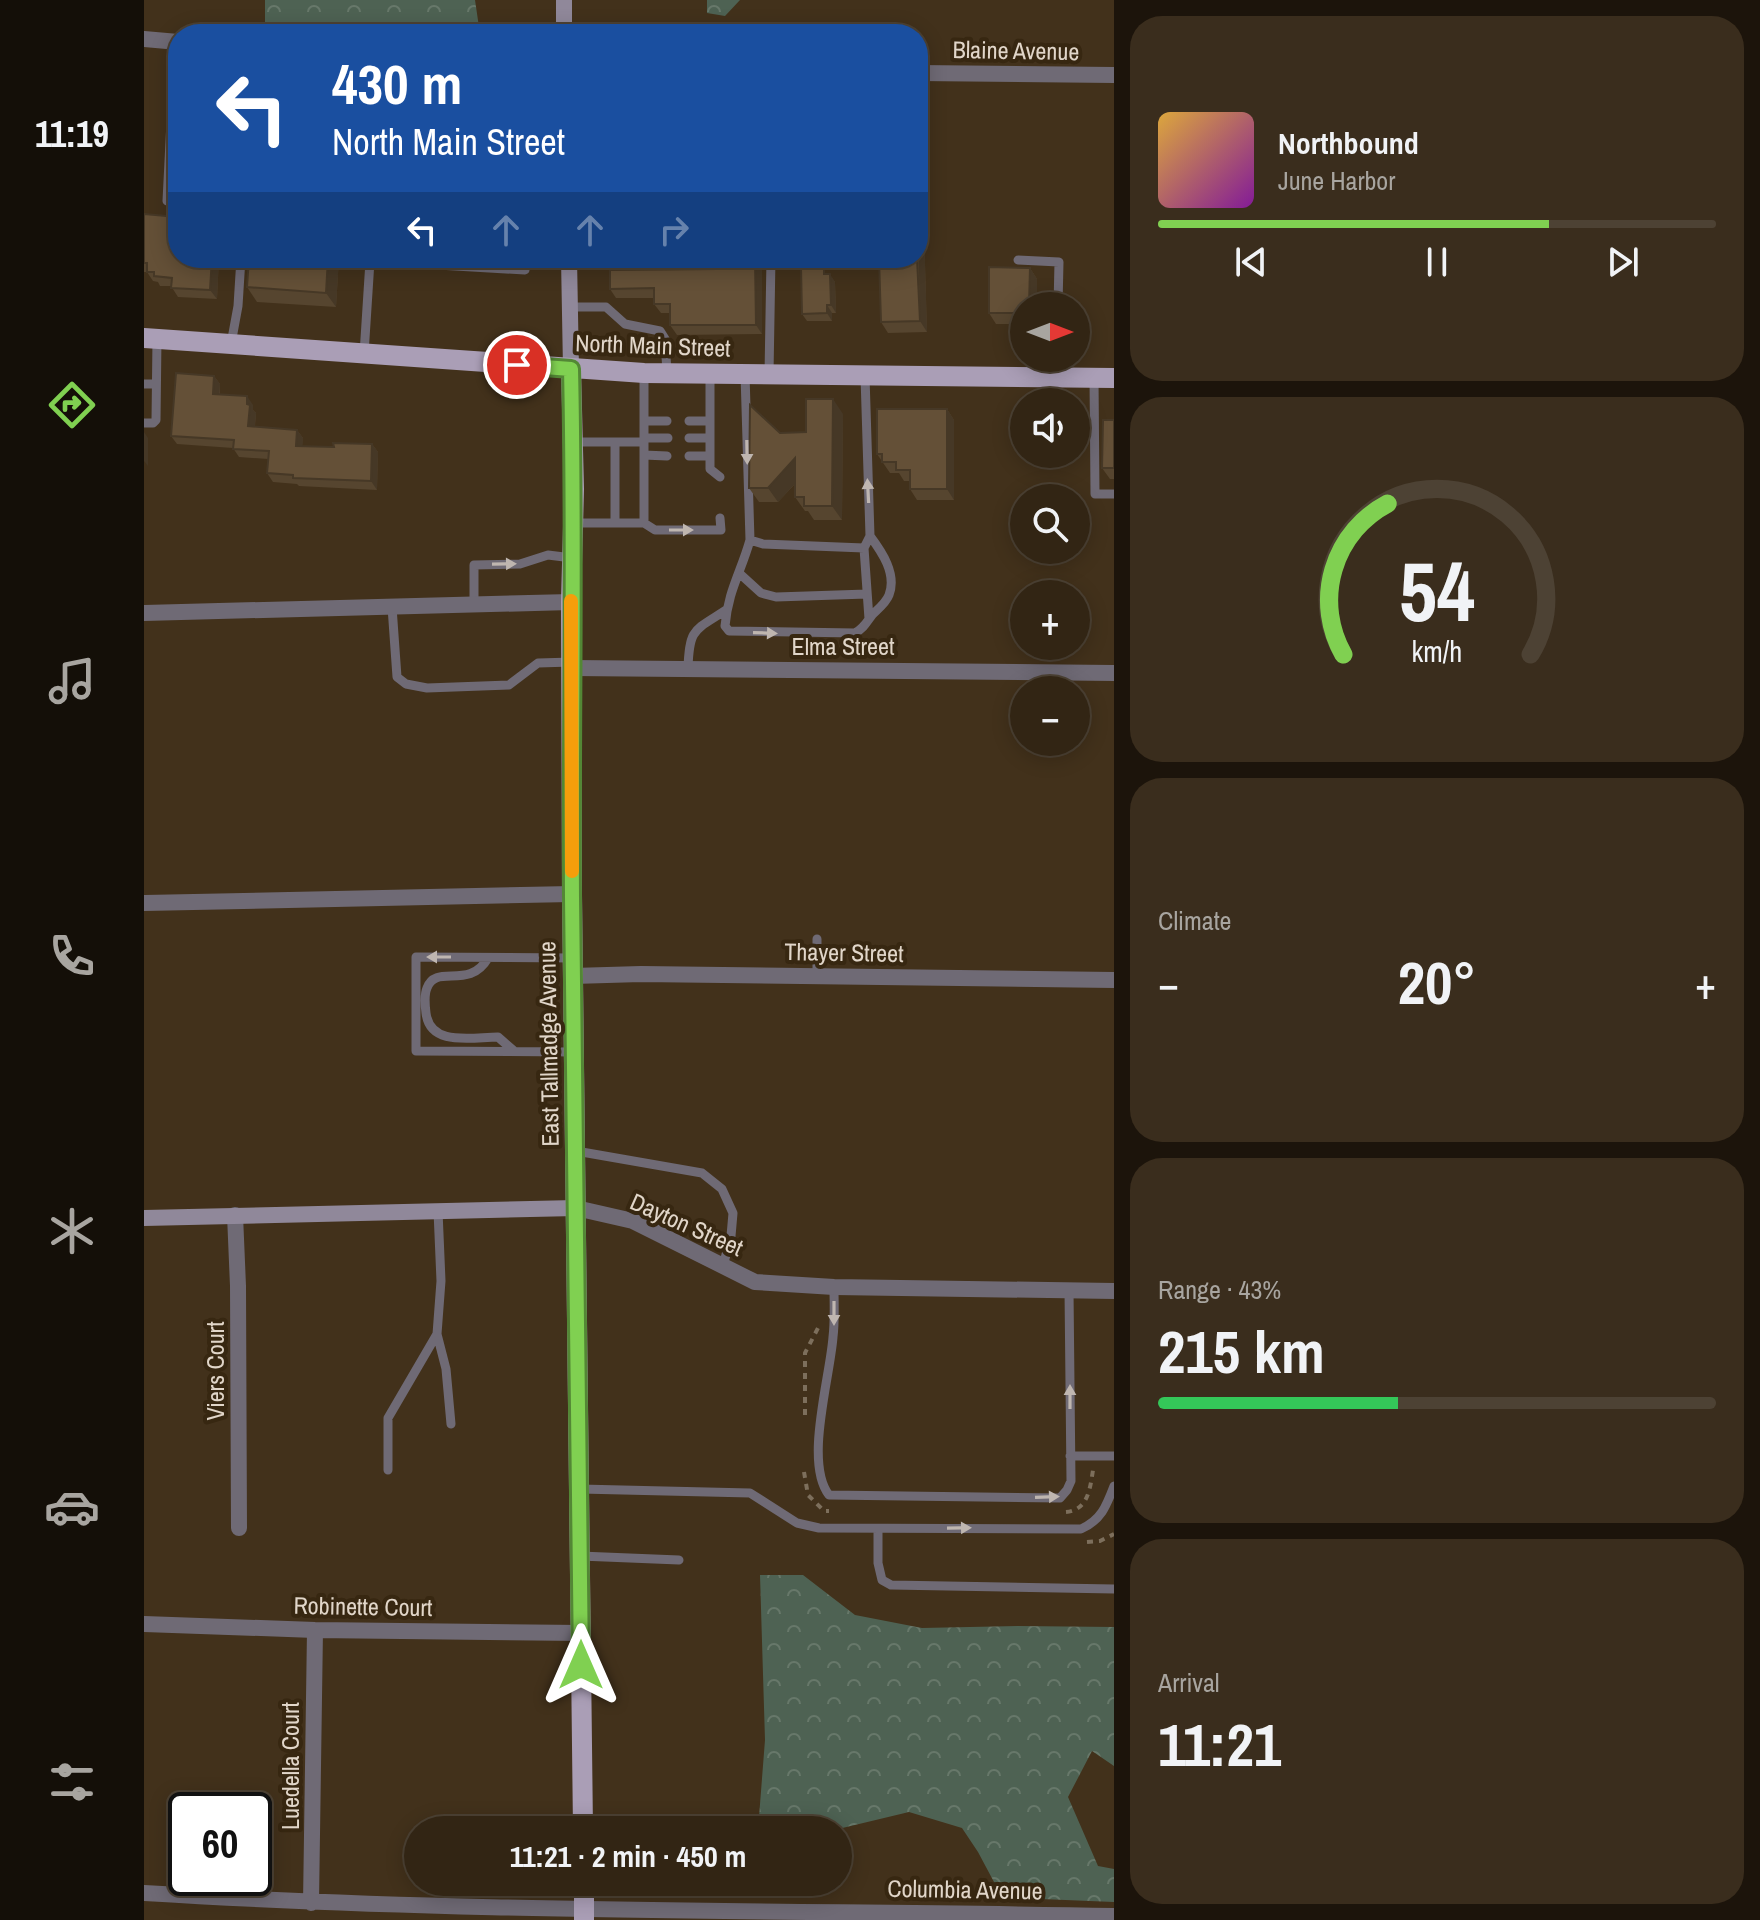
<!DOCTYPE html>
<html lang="en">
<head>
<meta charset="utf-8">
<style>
  :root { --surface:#322514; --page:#3a2d1d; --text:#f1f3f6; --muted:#a8a5a0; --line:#4d4234; --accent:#80d051 }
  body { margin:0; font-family:"Archivo Narrow",sans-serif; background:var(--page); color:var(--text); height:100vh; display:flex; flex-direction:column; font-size:30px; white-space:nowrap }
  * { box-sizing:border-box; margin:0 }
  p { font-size:26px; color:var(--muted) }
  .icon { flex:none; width:44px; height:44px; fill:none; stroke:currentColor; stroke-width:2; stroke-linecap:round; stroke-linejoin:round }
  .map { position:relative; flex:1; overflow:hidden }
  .drawer { display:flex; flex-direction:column; gap:16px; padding:16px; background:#1c140b; width:646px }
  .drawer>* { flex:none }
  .hud { position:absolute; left:24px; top:24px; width:760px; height:244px; border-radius:32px; box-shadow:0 4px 20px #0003,0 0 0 2px var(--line); background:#1a4fa0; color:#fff; overflow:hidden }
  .needle { width:52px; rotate:90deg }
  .controls { position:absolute; left:866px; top:292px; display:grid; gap:16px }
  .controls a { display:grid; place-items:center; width:80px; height:80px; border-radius:50%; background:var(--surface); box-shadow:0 4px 20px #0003,0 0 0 2px var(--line); font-size:40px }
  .speed { position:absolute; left:24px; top:1792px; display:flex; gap:16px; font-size:40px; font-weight:700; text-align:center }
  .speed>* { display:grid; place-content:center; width:104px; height:104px; border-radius:50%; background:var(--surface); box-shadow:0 4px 20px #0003,0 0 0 2px var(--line); line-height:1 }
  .speed .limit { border:4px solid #111; border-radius:12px; background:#fff; color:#111 }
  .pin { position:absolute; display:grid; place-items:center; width:68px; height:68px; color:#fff; margin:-34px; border:4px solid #fff; border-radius:50%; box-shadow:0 2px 8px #0007 }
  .me { position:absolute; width:88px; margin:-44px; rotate:0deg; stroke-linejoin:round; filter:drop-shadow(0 0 6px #0008) }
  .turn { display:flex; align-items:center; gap:28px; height:168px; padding:0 32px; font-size:36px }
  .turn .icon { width:104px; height:104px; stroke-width:2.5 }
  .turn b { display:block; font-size:56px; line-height:68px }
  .lanes { display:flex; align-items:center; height:76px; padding:0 32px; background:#0003; justify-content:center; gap:40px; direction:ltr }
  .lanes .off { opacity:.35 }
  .big { font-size:60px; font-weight:700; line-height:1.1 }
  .drawer .tile { flex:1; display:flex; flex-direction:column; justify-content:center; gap:12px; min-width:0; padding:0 28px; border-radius:32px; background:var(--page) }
  .drawer .dial { align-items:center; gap:0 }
  .dial svg { height:208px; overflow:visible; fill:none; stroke:var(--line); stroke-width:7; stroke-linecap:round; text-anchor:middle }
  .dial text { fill:var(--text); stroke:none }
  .song { display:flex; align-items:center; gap:24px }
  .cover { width:96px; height:96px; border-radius:12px; background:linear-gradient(135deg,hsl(40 70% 55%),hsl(290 70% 35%)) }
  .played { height:8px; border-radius:4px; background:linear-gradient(90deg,var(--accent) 70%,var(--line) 70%) }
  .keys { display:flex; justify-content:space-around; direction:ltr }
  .heat { display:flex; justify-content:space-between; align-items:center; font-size:44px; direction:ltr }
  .charge { height:12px; border-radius:6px; background:linear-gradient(90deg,#34c759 43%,var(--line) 0) }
  .trip { position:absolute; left:260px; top:1816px; width:448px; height:80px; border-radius:40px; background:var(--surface); box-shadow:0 4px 20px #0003,0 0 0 2px var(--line); font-weight:700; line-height:80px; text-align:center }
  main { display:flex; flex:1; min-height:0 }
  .tab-bar { display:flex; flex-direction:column; width:144px; justify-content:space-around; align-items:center; background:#140f08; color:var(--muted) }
  .tab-bar .icon { width:56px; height:56px }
  .tab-bar .current { color:var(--accent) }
  .tab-bar b { font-size:36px; color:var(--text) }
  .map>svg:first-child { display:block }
  .forest { fill:url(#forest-crowns) }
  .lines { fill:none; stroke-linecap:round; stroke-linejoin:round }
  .path { stroke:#7d6f5c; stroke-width:4; stroke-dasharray:6 6; stroke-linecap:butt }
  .lane { stroke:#6f6a75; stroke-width:9 }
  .street { stroke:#6f6a75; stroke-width:16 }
  .secondary { stroke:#90889a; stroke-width:16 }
  .primary { stroke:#aa9eb6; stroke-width:20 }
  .wall { fill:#56452f }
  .shaded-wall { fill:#463826 }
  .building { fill:#645037; stroke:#463826; stroke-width:2 }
  .oneway { fill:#bfb6b0 }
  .route-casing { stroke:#538735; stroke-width:20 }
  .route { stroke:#80d051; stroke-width:14 }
  .slow { stroke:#f59e0b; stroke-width:14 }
  .labels { text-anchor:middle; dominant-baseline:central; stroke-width:8; stroke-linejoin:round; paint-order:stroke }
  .street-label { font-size:24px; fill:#e1d6c9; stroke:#372711 }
</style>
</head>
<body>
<main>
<nav class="tab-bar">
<b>11:19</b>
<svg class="icon current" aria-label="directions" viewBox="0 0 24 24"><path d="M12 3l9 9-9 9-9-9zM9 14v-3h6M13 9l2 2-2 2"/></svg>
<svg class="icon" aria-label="music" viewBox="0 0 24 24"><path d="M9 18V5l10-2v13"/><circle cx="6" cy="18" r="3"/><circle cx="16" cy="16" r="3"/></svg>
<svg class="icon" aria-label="phone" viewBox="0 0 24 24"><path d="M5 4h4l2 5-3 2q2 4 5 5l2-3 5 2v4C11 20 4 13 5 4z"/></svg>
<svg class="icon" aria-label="climate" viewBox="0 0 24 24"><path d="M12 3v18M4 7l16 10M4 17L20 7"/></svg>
<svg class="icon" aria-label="car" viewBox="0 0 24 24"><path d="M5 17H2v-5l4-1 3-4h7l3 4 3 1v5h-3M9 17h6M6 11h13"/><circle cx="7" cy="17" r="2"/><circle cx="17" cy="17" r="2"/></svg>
<svg class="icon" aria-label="filters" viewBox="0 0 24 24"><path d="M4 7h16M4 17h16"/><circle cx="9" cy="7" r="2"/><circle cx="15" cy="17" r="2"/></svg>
</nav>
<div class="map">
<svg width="970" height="1920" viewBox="0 0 970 1920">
  <defs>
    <pattern id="forest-crowns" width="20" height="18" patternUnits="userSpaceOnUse" patternTransform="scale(2)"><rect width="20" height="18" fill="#4e6253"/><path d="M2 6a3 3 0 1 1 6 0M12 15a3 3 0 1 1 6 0" fill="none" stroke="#67786a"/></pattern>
  </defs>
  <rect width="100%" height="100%" fill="#42311b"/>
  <path class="forest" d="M121 0H331L336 34H136L121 28Z
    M563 0H596L581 16 563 13Z
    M616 1575H659L711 1615 778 1628 874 1626 970 1627V1766L948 1751 924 1797 954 1866 970 1869V1902L897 1899 850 1882 834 1852 818 1828 765 1812 690 1830H614L621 1740Z"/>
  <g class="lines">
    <path class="path" d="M661 1415V1353L674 1328
      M660 1472 664 1495 680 1511H685
      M922 1512C944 1510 946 1489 949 1470
      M943 1542 956 1541 970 1534"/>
    <path class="lane" d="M23 201 31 42
      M481 258V262L488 265H571V258
      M874 260 915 262 914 306
      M426 307H462L481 324 516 331 521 339 523 373
      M87 344 94 306 97 258
      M220 354 226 261 381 270V258
      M566 374V469L576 477
      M601 374 606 540 619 544 720 548 726 536 721 376
      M625 374 627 258
      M912 377V358
      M950 378 951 494H970
      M0 384H12
      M500 421H523
      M545 421H566
      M0 423H9L12 420 13 339
      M500 438H524
      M545 438H566
      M429 442H500
      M471 442V523
      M500 455 523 456
      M545 456H566
      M429 523H500V374
      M500 523 511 530H577L576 518
      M606 540C597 572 584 591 581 626L585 631 711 633C720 628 722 623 728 615 734 609 742 603 745 595 753 574 738 552 726 536
      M720 548 725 619
      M595 573 617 593 632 597 723 594
      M330 605V565L376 564 404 555 428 558
      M248 607 253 677 262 684 283 688 365 685 394 663 428 662
      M544 669C545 628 550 631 582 610
      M344 958C325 991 292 963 283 988 280 995 281 1005 282 1013 286 1047 328 1037 354 1037L370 1051
      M429 958 272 957V1051L430 1052
      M673 976V939
      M432 1151 558 1173 578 1189 589 1213 587 1236 579 1266
      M690 1287C690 1304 691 1321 689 1337 686 1378 660 1463 685 1495L916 1498 923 1490 927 1481 925 1290
      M293 1334 302 1369 307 1424
      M926 1456H970
      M244 1470V1418L293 1334 297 1281 294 1211
      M436 1489 606 1493 653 1523 675 1528 937 1529C957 1520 962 1507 970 1486
      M734 1529V1563L738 1580 747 1585 970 1589
      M436 1556 535 1560"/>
    <path class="street" d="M0 39 34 42
      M774 73 970 75
      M0 613 427 602
      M428 668 970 673
      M0 903 428 894
      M429 976 497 974 970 980
      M432 1208 489 1221 611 1282 690 1287 970 1291
      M91 1215 94 1286 95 1528
      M0 1624 171 1630 437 1633
      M0 1893C323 1913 647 1910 970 1916
      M167 1903 171 1630"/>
    <path class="secondary" d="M420 0V34
      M425 258 427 369
      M0 1218 432 1208"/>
    <path class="primary" d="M0 338 500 373 970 378
      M427 369 430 489 427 602 428 894 439 1830
      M440 1882V1920"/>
  </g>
  <path class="wall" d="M0 214 75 258 73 299 34 297 27 286H16L14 282 9 281 3 272H0Z
    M780 230 783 332 744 333 737 322Z
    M105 258H195L192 307 113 302 103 287Z
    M618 262V334L533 335 526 325V313H517L510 304V298H472L466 289Z
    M886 268 893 279 880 306V324H852L845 313Z
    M685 274 691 282 692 313H688V321H663L658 314Z
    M70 376 76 384V394L109 405V410L112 413 111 426 153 430 159 438 158 446 190 447 228 444 234 452 233 490 155 486 153 484 129 482 123 473 124 459 95 457 89 448 33 444 27 436Z
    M803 409 810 420V500H773L766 489V481H760L755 473H746L733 454Z
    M699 414 698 520H670L664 511H661L651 497V484L634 502H615L605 488 636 433 662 432Z
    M970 420V479H966L958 468Z
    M887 454H918V461L892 462Z"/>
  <path class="shaded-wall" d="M774 221 780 230 783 332 776 321Z
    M68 258H75L73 299 66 290Z
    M184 258H195L192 307 182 293Z
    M611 258H615L618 262V334L612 325Z
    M886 268 893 279V306H885Z
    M686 274 691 282 692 313 687 305Z
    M683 305 688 313V321L683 313Z
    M70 376 76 384 75 402 69 394Z
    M103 396 109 405V410L112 413 110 435 104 426Z
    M689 399 699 414 698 520 688 506Z
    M803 409 810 420V500L803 489Z
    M153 430 159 438 158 454 152 446Z
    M0 432 4 438V466L0 461Z
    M228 444 234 452 233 490 227 481Z
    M651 458 661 473 634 502 624 488Z"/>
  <path class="building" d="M0 214 34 217V258H68L66 290 27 288 28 278 10 276V272H3V263H0Z
    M105 258H184L182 293 103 287Z
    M573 258H611L612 325H526V304H510V288L466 289V270L573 269Z
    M735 258H773L776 321 737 322Z
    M680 267V274H686L687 305H683V313L658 314 657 268Z
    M845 267 886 268 885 306H880V313H845Z
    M32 373 70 376 69 394 103 396V404L106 405 104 426 153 430 152 446 190 447 189 443 228 444 227 481 149 478V475L123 473 125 451 89 449 90 440 27 436Z
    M662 399H689L688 506H660V497H651V458L624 488H605L606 405 636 433 662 432Z
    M733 409H803V489H766V470H752V462H738V454H733Z
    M959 420H970V468H958Z"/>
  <defs><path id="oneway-solid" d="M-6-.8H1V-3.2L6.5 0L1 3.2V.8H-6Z" transform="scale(2)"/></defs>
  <g class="oneway">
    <use href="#oneway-solid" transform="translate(603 452) rotate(89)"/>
    <use href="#oneway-solid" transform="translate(724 491) rotate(-93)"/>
    <use href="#oneway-solid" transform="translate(537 530)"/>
    <use href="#oneway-solid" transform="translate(360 564) rotate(-1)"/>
    <use href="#oneway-solid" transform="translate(621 633) rotate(2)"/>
    <use href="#oneway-solid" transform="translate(295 957) rotate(-180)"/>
    <use href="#oneway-solid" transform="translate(690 1313) rotate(90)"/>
    <use href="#oneway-solid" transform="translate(926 1397) rotate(-90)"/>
    <use href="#oneway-solid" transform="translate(903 1497) rotate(-2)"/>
    <use href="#oneway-solid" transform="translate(815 1528) rotate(-1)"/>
  </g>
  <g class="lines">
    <defs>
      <path id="route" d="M373 365 427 369C431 545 427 721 428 897 430 1153 435 1409 437 1665"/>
    </defs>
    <use href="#route" class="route-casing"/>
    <use href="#route" class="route"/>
    <path class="slow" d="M427 601 428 871"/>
  </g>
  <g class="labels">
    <g class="street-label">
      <text transform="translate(872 50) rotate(1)">Blaine Avenue</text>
      <text transform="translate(509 345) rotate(2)">North Main Street</text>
      <text x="699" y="646">Elma Street</text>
      <text transform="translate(700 952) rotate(1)">Thayer Street</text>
      <text transform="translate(404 1044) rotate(-91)">East Tallmadge Avenue</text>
      <text transform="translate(543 1224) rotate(24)">Dayton Street</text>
      <text transform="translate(71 1371) rotate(-90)">Viers Court</text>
      <text transform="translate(219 1606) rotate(1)">Robinette Court</text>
      <text transform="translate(146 1766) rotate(-90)">Luedella Court</text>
      <text transform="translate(821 1889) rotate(1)">Columbia Avenue</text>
    </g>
  </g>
</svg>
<div class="controls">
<a><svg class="needle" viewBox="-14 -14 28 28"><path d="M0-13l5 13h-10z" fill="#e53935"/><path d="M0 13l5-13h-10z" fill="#a8a5a0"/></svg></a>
<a><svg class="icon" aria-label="sound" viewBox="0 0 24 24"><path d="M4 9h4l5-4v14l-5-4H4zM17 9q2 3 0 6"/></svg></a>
<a><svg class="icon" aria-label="search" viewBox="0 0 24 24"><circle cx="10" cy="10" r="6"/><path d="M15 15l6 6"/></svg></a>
<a>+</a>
<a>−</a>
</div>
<div class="speed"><div class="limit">60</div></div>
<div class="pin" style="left:373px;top:365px;background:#d93025"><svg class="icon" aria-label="arrive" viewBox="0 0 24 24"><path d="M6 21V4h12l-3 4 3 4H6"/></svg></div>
<svg class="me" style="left:437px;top:1665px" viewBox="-20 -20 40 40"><path d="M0-17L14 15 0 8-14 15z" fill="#80d051" stroke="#fff" stroke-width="4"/></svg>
<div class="trip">11:21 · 2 min · 450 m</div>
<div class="hud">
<div class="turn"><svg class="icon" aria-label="left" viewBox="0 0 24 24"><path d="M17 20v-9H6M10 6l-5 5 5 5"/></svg><div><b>430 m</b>North Main Street</div></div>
<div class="lanes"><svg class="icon" aria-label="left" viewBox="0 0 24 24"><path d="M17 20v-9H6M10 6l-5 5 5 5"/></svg><svg class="icon off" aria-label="ahead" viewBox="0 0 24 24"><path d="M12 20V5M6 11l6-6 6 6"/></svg><svg class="icon off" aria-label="ahead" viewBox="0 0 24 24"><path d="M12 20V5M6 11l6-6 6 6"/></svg><svg class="icon off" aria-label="right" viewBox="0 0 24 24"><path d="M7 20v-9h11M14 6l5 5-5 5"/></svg></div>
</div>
</div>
<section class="drawer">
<div class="tile">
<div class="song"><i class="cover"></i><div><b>Northbound</b><p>June Harbor</p></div></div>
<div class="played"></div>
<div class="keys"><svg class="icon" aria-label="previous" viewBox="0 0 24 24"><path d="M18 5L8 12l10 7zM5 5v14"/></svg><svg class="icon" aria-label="pause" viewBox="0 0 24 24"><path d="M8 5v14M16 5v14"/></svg><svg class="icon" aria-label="next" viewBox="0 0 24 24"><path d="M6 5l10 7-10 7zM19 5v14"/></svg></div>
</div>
<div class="tile dial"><svg viewBox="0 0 100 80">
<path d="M14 69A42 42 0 1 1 86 69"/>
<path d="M14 69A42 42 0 0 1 31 11" stroke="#80d051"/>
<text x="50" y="56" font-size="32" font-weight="700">54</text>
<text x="50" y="72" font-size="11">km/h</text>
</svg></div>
<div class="tile"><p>Climate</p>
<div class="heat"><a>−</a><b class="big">20°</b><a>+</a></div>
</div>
<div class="tile"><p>Range · 43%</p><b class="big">215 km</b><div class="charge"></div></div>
<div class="tile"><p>Arrival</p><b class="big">11:21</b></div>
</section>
</main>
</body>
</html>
